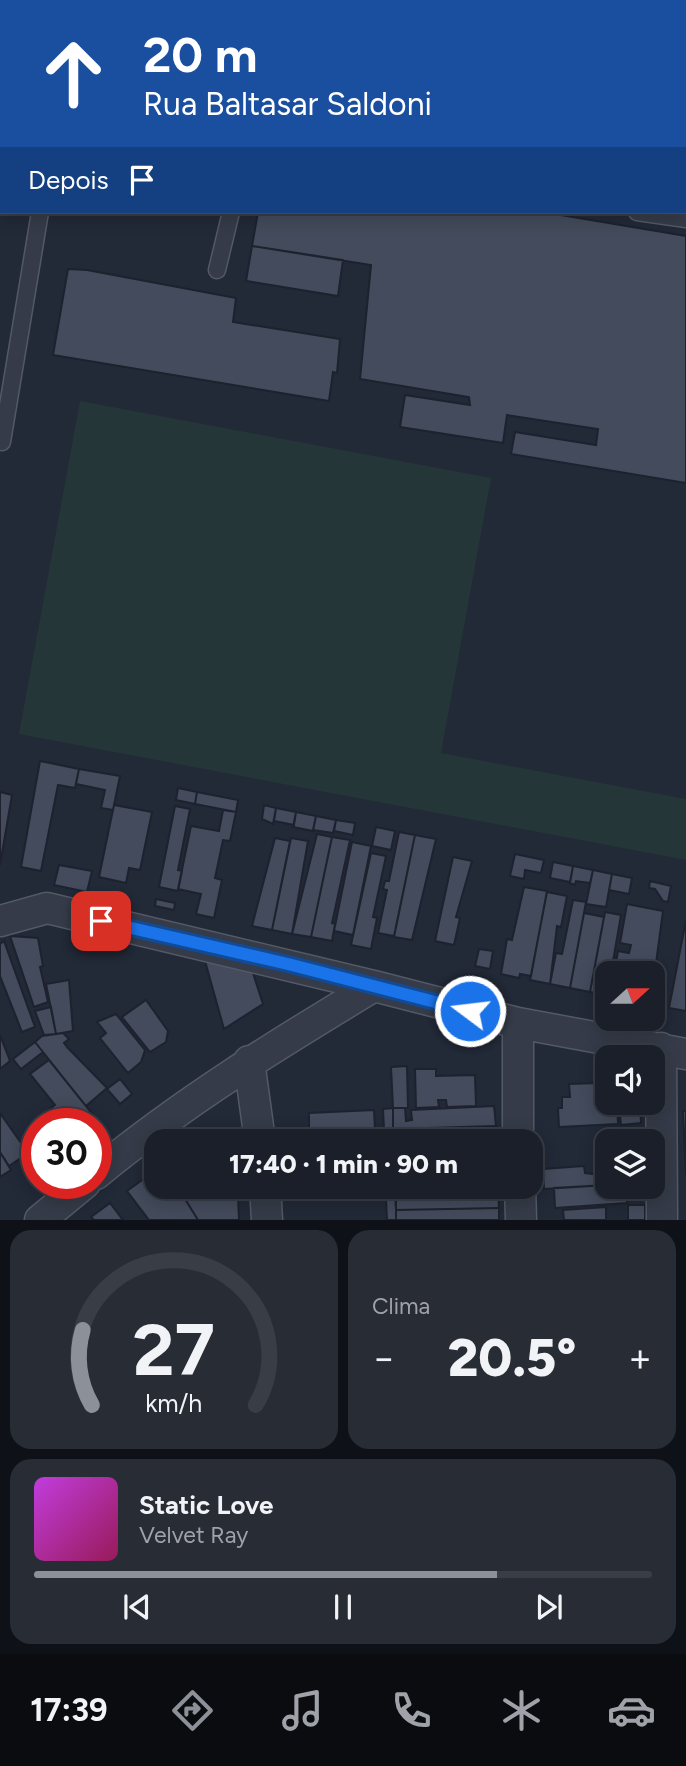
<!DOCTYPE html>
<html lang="pt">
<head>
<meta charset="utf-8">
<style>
  :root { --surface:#1a1f29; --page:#272c35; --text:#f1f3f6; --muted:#9fa2a8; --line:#383d46; --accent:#8c9099 }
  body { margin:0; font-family:Figtree,sans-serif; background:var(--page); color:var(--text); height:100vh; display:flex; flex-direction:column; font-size:26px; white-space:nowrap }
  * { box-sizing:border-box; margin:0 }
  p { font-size:23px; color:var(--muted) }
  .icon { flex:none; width:38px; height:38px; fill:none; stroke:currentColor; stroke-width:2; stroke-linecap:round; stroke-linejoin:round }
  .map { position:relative; height:1220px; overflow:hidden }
  .details { display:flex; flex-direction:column; gap:10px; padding:10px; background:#0e1117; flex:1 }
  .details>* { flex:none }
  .guide { position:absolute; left:0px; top:0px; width:686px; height:214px; box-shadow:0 4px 18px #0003,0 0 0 2px var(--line); background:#1a4fa0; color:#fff; overflow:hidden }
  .needle { width:46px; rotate:69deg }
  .tools { position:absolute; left:595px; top:961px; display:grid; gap:14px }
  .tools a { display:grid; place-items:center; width:70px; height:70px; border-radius:14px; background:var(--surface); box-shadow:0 4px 18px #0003,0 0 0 2px var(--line); font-size:35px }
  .speed { position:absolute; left:21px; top:1108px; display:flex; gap:14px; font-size:35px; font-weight:700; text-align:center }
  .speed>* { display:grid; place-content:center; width:91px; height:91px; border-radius:50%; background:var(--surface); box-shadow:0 4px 18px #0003,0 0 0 2px var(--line); line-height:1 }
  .speed .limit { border:10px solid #d22; background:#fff; color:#111 }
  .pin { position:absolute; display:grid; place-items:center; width:60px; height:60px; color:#fff; margin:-30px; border-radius:14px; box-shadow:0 4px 10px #0006 }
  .me { position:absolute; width:77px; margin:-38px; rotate:285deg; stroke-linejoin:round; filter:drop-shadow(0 0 5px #0008) }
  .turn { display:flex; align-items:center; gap:24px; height:147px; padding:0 28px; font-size:32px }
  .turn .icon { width:91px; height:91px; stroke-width:2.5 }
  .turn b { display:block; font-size:49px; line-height:60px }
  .then { display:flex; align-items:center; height:66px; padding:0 28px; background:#0003; gap:14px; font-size:26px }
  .big { font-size:52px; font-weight:800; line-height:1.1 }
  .details .card { flex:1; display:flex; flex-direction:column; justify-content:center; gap:10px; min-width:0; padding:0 24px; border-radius:21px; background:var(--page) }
  .details .dial { align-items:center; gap:0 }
  .dial svg { height:182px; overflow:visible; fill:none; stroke:var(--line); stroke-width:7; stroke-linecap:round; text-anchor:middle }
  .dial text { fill:var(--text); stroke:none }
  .song { display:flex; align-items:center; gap:21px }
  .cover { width:84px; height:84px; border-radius:10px; background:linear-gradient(135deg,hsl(290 70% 55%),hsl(330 70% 35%)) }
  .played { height:7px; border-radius:4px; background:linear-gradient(90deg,var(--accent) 75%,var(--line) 75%) }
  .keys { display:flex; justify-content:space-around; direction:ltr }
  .heat { display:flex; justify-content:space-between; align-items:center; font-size:38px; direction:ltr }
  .details .tiles { flex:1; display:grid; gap:10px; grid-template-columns:1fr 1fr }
  .card:last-child { grid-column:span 2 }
  .trip { position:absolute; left:144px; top:1129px; width:399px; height:70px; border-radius:21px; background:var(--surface); box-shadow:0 4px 18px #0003,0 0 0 2px var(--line); font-weight:800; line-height:70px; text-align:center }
  .menu { display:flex; height:112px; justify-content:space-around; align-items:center; background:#0a0c10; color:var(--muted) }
  .menu .icon { width:49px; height:49px }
  .menu .on { color:var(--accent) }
  .menu b { font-size:32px; color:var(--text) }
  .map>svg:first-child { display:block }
  .green { fill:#253639 }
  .building { fill:#434b5c; stroke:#1d222e; stroke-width:2 }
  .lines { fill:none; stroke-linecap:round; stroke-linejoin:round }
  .lane-casing { stroke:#535965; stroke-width:19 }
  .street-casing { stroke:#535965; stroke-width:33 }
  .secondary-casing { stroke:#535965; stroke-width:42 }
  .lane { stroke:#353b48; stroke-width:16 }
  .street { stroke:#353b48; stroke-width:30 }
  .secondary { stroke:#444a5b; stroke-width:38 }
  .route-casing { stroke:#114b97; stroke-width:18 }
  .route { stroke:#1a73e8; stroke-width:12 }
</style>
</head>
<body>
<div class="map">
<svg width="686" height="1220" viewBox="0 0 686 1220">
  <rect width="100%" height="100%" fill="#222937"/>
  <path class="green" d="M80 401 491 478 441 753 686 799V860L19 734Z"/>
  <path class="building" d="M258 212H543L686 236V483L511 454 515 432 596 445 598 429 507 415 503 443 400 427 405 395 470 405 469 397 360 379 371 265 252 246Z
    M252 246 343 260 338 296 246 281Z
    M68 269 87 270 236 298 233 322 340 339 337 373 333 372 329 401 53 355Z
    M40 761 79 769 75 788 58 785 41 871 21 867Z
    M79 769 120 776 113 810 101 808 105 790 76 784Z
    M178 788 197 792 195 804 176 800Z
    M0 792 12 795 0 865Z
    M197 792 238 800 236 812 195 804Z
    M114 805 152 812 140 870 129 868 126 883 99 877Z
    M264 805 276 808 273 824 262 819Z
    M175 806 190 809 178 870 182 871 178 891 159 887Z
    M276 808 296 812 294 825 274 821Z
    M223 810 236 812 230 841 223 840 215 878 222 880 214 918 196 914 201 894 178 889 191 826 219 831Z
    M296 812 316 816 313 831 293 827Z
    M316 816 336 820 333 833 313 830Z
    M336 820 355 823 353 835 334 831Z
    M376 827 395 831 391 850 372 846Z
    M399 832 415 835 394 936 378 933 387 890 383 889 385 881H389Z
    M317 834 332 837 311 937 292 934Z
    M415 835 436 839 412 940 394 937Z
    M332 837 350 840 332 923 335 924 332 941 311 937Z
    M275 838 290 841 272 930 252 926Z
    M291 838 308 841 292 934 272 930Z
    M352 842 371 846 353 935 334 931Z
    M371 853 386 856 373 917 377 918 371 949 351 945Z
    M515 854 544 860 541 873 525 870 524 879 510 876Z
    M453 857 472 861 456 917 460 918 454 945 435 941Z
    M553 862 573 866 570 882 550 878Z
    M59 865 92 871 87 892 54 885Z
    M573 866 593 870 590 883 576 881 575 885 570 883Z
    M593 870 612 874 606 907 586 904Z
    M612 874 632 878 629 894 609 890Z
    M650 881 671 886 668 902 663 901 655 889 649 888Z
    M524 887 547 891 531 976 520 974 519 978 501 974 507 939 512 940Z
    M547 892 567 896 561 927 557 926 550 984 530 980Z
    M156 899 175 903 174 910 155 906Z
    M573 900 586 902 570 988 550 984 556 953 562 954Z
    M627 904 663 911 653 986V973H614L618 951 629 953 631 945 620 943Z
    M605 912 621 915 611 973H607L604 993 607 995 590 992Z
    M584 913 604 917 590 992 570 988Z
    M686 920V1011L669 1008Z
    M10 936 38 938 43 966 40 967 48 1002 34 1007Z
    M4 941 35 1027 22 1032 0 976V944Z
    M479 949 493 951 490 969 475 966Z
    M205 961 252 970 263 1004 224 1029Z
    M69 980 73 1031 56 1034 46 984Z
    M146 1000 168 1031 166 1042 150 1052 122 1017Z
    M51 1007 56 1034 44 1035 35 1011Z
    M116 1014 145 1050 141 1062 128 1073 100 1038 106 1033 97 1022Z
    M63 1033 69 1039 64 1043 67 1047 107 1088 86 1106 35 1042 42 1036Z
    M0 1035 10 1061 0 1069Z
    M35 1042 43 1052 21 1069 13 1059Z
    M49 1060 98 1121 96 1124H65L52 1107 55 1105 30 1074Z
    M407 1066 408 1108H393L391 1067Z
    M415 1069H436V1076L475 1075 476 1106 447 1107 446 1100H438L439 1107 416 1108Z
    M120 1079 132 1094 120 1104 107 1089Z
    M598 1083V1089H607V1102H617L618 1124 559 1127 558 1108H562V1097H570L569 1084Z
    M627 1105H640L641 1123 621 1125 620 1115 627 1114Z
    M494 1106 496 1126 393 1129V1108H405L406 1121 412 1120 411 1110Z
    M393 1108V1129L384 1130 383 1109Z
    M374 1110 375 1130 309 1132V1113Z
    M683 1111H686V1175Z
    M0 1113 28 1153 9 1166 0 1152Z
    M496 1126V1141H413L412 1129Z
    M393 1129 394 1141H377V1130Z
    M393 1129H412L413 1135H405L406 1141H394Z
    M309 1132H319V1140L369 1136V1141H310Z
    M0 1152 11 1170 0 1177Z
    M607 1165V1185L544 1189 543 1169 584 1166 585 1173 593 1174H607Z
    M156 1170V1186H177L198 1220H149L127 1191Z
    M607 1185 626 1186 627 1203 555 1208 554 1188Z
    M177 1186H220L221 1198 238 1197 239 1220H198Z
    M293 1186H379V1187L293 1193Z
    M498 1187 499 1208 396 1210 395 1190Z
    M386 1200H396V1220H387Z
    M110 1203 123 1220H94L91 1217Z
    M628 1205H645V1220H628Z
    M606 1207V1220H564L563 1210Z
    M499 1208V1220H396V1210Z"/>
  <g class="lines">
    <defs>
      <path id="lane" d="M75 2V0
        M267 2V0
        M637 212 686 219
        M217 270 231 212
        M2 442 40 212"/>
      <path id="street" d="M0 921 47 908 374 986
        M518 1023V1141
        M661 1048 662 1220
        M249 1061 260 1141
        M96 1174C183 1102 278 1044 374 986L518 1023 686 1054
        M265 1186 267 1220
        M520 1186 521 1220
        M40 1220 85 1183"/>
      <path id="secondary" d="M502 0 514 2
        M560 0 563 2
        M684 23H686"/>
    </defs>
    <use href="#lane" class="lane-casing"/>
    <use href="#street" class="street-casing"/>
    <use href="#secondary" class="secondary-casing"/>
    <use href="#lane" class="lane"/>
    <use href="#street" class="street"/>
    <use href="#secondary" class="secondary"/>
  </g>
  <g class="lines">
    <defs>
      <path id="route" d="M101 921 288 964 470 1011"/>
    </defs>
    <use href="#route" class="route-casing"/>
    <use href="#route" class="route"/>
  </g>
</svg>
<div class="tools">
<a><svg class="needle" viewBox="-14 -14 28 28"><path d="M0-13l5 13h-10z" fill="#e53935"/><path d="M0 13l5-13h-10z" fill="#9fa2a8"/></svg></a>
<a><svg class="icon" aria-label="sound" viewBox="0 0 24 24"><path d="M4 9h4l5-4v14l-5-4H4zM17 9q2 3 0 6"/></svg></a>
<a><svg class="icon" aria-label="layers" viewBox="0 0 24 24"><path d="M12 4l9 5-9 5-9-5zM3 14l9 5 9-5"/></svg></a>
</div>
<div class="speed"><div class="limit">30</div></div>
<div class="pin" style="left:101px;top:921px;background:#d93025"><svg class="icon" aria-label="arrive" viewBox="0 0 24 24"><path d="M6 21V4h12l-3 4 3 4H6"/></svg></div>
<svg class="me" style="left:470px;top:1011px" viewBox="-20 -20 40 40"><circle r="17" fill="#1a73e8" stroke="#fff" stroke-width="3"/><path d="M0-11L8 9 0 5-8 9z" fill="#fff"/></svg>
<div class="trip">17:40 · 1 min · 90 m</div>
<div class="guide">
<div class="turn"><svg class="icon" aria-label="ahead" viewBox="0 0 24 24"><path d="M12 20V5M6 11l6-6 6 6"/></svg><div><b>20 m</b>Rua Baltasar Saldoni</div></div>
<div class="then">Depois<svg class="icon" aria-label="arrive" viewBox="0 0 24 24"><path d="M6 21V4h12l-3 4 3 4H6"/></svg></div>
</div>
</div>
<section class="details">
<div class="tiles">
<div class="card dial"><svg viewBox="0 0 100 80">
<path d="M14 69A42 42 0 1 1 86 69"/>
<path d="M14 69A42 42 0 0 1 10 36" stroke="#8c9099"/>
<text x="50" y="56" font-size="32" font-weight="700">27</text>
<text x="50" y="72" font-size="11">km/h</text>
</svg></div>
<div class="card"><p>Clima</p>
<div class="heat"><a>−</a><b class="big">20.5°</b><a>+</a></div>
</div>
<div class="card">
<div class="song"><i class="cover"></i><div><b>Static Love</b><p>Velvet Ray</p></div></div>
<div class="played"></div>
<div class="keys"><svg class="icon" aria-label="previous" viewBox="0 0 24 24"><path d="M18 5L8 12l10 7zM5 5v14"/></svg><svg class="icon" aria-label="pause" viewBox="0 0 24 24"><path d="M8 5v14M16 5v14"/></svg><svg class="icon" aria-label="next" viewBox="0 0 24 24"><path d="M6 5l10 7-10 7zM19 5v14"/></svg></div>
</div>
</div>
</section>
<nav class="menu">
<b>17:39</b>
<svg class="icon on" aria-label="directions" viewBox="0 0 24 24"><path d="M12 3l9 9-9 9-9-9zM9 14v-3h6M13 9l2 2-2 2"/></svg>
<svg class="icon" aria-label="music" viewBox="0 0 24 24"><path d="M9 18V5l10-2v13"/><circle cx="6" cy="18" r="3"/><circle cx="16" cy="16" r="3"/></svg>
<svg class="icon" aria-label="phone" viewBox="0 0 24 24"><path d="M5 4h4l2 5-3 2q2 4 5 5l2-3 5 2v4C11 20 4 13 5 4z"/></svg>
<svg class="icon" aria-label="climate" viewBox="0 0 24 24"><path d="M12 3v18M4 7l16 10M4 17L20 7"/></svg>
<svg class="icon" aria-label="car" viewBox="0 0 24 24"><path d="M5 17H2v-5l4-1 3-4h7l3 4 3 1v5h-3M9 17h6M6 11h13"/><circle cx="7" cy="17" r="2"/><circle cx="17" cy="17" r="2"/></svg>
</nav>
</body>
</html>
